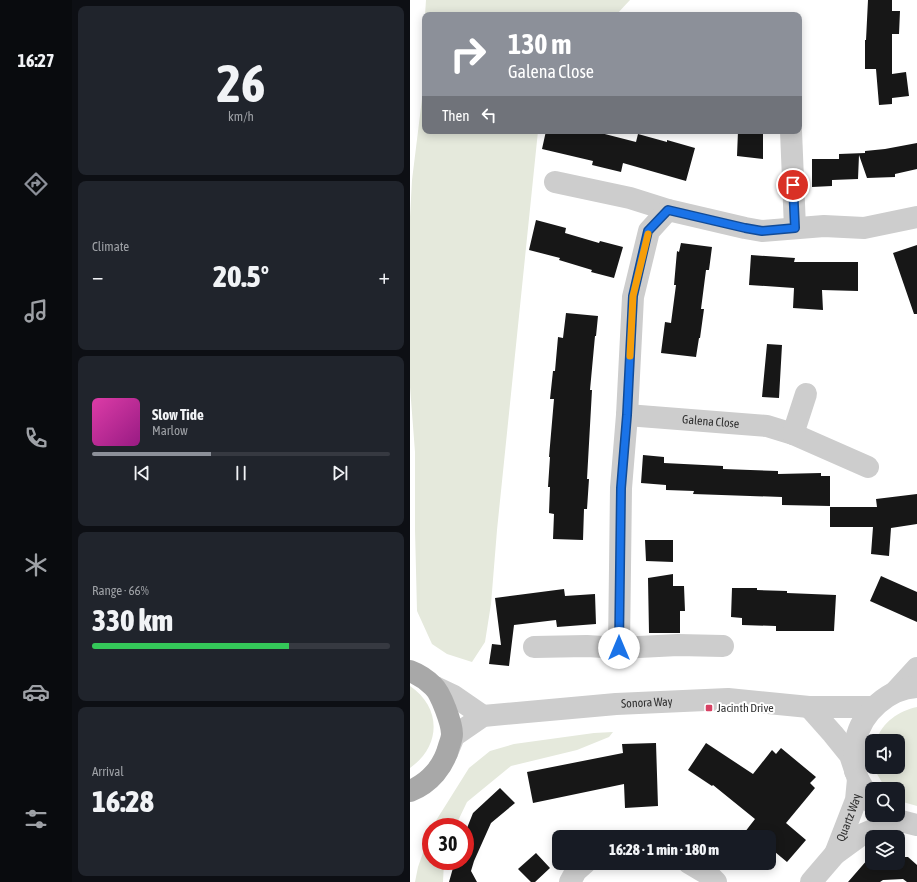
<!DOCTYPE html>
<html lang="en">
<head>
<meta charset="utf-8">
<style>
  :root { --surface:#171b24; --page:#20242c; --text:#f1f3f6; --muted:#9ea1a6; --line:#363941; --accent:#8c9099 }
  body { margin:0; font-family:"Asap Condensed",sans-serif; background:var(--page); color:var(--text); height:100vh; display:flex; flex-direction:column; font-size:15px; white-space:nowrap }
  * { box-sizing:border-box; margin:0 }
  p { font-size:13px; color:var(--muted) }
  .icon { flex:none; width:22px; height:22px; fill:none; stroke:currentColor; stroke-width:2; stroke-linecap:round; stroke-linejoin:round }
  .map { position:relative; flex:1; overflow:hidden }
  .drawer { display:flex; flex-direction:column; gap:6px; padding:6px; background:#0d0f14; width:338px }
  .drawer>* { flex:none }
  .top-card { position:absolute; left:12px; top:12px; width:380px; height:122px; border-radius:8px; box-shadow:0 2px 10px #0003; background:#8c9099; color:#fff; overflow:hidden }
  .buttons { position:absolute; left:455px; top:734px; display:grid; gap:8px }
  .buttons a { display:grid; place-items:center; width:40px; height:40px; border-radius:8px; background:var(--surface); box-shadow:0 2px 10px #0003; font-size:20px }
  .speed { position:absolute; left:12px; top:818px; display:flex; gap:8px; font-size:20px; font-weight:700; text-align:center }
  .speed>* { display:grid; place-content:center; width:52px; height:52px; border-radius:50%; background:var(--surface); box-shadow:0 2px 10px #0003; line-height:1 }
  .speed .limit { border:6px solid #d22; background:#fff; color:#111 }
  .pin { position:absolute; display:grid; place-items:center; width:34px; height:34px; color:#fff; margin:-17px; border:2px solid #fff; border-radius:50%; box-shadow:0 1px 4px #0007 }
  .me { position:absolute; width:44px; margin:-22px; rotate:0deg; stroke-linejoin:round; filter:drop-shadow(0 0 3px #0008) }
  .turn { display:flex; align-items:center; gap:14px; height:84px; padding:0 20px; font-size:18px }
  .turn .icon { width:52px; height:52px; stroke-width:2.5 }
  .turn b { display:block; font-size:28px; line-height:34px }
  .then { display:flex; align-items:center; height:38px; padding:0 20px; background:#0003; gap:8px; font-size:15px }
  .big { font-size:30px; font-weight:800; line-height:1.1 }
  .drawer .tile { flex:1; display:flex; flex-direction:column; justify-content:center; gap:6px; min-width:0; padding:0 14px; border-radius:8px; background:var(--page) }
  .drawer .dial { align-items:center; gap:0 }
  .dial b { font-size:52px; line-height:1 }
  .song { display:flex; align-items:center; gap:12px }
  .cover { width:48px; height:48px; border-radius:6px; background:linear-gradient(135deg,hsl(320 70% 55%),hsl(310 70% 35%)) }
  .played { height:4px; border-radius:2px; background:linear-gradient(90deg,var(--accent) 40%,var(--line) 40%) }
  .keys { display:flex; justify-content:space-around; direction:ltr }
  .heat { display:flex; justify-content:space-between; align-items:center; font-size:22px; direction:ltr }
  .charge { height:6px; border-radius:3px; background:linear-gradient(90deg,#34c759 66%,var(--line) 0) }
  .trip { position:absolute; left:142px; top:830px; width:224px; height:40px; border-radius:8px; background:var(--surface); box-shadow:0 2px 10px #0003; font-weight:800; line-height:40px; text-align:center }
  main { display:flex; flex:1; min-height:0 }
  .dock { display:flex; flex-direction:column; width:72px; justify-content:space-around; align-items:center; background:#090b0e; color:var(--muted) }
  .dock .icon { width:28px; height:28px }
  .dock .current { color:var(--accent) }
  .dock b { font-size:18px; color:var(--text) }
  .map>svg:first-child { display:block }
  .green { fill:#e5e9dc }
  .building { fill:#171717 }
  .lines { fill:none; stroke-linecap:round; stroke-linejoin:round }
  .minor { stroke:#cdcdcd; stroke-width:22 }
  .major { stroke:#a8a8a8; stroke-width:22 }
  .route-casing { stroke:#114b97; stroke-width:10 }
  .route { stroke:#1a73e8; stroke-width:7 }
  .slow { stroke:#f59e0b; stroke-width:7 }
  .poi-dot { fill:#d74264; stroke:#fff; stroke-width:1.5 }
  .labels { text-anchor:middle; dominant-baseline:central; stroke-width:4; stroke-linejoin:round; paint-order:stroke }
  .street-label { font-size:12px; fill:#303030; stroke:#fff }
  .poi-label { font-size:12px; fill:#303030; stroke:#fff; text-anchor:start }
</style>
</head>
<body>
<main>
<nav class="dock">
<b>16:27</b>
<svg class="icon current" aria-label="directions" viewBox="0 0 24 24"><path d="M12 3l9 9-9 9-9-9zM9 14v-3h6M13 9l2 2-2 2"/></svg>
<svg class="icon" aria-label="music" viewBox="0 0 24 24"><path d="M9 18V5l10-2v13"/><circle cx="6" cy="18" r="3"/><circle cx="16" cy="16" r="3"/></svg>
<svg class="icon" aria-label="phone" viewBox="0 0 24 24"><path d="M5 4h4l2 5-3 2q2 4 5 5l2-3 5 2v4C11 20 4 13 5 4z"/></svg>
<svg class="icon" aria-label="climate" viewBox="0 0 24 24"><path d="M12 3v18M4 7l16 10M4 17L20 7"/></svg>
<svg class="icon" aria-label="car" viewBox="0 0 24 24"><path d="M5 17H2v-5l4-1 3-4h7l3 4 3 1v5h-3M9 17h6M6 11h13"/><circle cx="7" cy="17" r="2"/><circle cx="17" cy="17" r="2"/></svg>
<svg class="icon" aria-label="filters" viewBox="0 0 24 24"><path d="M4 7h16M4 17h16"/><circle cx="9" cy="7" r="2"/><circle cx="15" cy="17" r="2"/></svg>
</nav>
<section class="drawer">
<div class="tile dial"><b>26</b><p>km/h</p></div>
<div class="tile"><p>Climate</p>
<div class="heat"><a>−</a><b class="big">20.5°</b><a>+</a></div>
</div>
<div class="tile">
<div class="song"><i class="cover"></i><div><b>Slow Tide</b><p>Marlow</p></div></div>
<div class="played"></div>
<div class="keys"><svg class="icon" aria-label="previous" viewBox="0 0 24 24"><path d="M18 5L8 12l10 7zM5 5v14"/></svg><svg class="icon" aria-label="pause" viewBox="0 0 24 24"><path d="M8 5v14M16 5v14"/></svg><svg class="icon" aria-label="next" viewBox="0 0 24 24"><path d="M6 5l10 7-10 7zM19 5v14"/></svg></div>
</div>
<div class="tile"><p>Range · 66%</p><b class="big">330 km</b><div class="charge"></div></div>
<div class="tile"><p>Arrival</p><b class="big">16:28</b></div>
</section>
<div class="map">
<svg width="507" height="882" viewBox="0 0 507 882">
  <rect width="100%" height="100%" fill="#fff"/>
  <path class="green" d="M16 0H220L206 15H15Z
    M15 24V131H128L87 530 81 604 75 642 62 662 37 654 22 644 7 611 5 530V452L0 387V217L2 180 12 99Z
    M0 686C32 708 31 746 0 768Z
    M507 707V806L493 802 488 799V789H476L467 774 465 767H488V741H466C472 722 489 711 507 707Z
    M203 732 199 737 167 750 101 766 57 802 45 827H22L59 768 80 751 104 744 184 733Z
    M21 830V861H34L33 882H5L8 867Z"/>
  <path class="building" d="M458 0H482V11H490L489 34H482V74L496 72 499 96 482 98V104L469 105 466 69H455V40H456Z
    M136 131H183L226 142 228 134 257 142V140L285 148 276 181 213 163 211 172 182 165 183 161 132 149Z
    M328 131H353V159L327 156Z
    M507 143V169L485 174V177L457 178 449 155 448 179 422 180V186L402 187V159H429V154L455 153V151L475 149Z
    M126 220 156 228 155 233 189 243 190 241 213 247 204 278 181 272 182 270 149 260 150 258 119 250Z
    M271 243 302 247 299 270H296L291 309H294L290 338H289L286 357 251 353 255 322 261 323 266 285H264L267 251 269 252Z
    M507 245V314H504L483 253Z
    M341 255 385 258 384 262H448V291L412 290 413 310 383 308 384 288 339 285Z
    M156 313 188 316 186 336H185L180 390H182L177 479H179L177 509H174L173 540 143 539 144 514 139 513 140 487H138L140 457H139L144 399H140L143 371H145L148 337 153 338Z
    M357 344 372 345 369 398 352 397Z
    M233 455 254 457V463L313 466V469L368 471V474L411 473V476H420V506L372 505V497L283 494 284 491 256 490V485L231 483Z
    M507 494V524L481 528 479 556 461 554 463 527H420V507H467L466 499Z
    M235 540H263V562L236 561Z
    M263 574V586H274L275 611H270V633H239L238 578Z
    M471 576 507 592V622L460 601Z
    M322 588H347V590L377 591V593L426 595 424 631H366V626L332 625V618L321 617Z
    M154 589 155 596 185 594 186 624 147 627 146 620 104 625 99 666 79 664 82 644 91 645 85 598Z
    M246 743 248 806 215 808 214 784 123 803 117 772 213 753 212 744Z
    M296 743 343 774 362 750 366 754 371 748 406 777 400 783 405 788 376 823 396 840 377 862 359 847V837H331L345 819 303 785 302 786 278 770Z
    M90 788 105 803 81 823 64 861 61 871 67 882H39L45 861H55V833L63 813Z
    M126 853 140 868 125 882H121L108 869Z
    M488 857H498L507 865V882H497L493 879 473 880 470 882H438L458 859H462V863H488Z"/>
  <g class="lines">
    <g class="minor">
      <path d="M381 131 385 228"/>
      <path d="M145 182 220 198 258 210 335 228 352 231 414 226 454 228 507 217"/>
      <path id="s1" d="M217 415 357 426 383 434 458 467"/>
      <path d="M383 434 396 394"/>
      <path d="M124 647 177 646 209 648 268 645 313 646"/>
      <path d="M209 648 211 488 217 415 223 297 239 231 258 210"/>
      <path d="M25 687 44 696 73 716"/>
      <path d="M485 692 507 668"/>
      <path d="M399 707 423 734 440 755 448 779 462 803"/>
      <path id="s2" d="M37 753 44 736 73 716 206 704 318 699 399 707H464"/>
      <path d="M445 771C444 760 444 750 446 740 451 713 479 688 507 687"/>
      <path d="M477 815 487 820 507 825"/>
      <path id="s3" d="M425 854 446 800 448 779"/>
      <path d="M279 863 299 875 306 882"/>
      <path d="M160 882 166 871 175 863"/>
      <path d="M401 882 425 854 451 835 487 820"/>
    </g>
    <path class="major" d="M0 671C8 674 17 680 23 686 31 693 42 724 42 734 42 738 40 743 39 746 34 766 20 783 0 791"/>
  </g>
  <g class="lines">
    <defs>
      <path id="route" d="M209 648 211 488 217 415 223 296 238 231 258 210 335 228 352 231 385 228 383 185"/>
    </defs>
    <use href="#route" class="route-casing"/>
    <use href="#route" class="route"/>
    <path class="slow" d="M220 356 223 296 238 234"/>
  </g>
  <rect class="poi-dot" x="295" y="704" width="8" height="8" rx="2"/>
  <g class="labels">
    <g class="street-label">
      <text stroke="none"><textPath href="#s1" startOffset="84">Galena Close</textPath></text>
      <text stroke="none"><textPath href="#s2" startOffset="218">Sonora Way</textPath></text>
      <text stroke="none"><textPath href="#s3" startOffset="39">Quartz Way</textPath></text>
    </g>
    <g class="poi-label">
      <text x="307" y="708">Jacinth Drive</text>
    </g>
  </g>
</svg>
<div class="buttons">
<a><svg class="icon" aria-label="sound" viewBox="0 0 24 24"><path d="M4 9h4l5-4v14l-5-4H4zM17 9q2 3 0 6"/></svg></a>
<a><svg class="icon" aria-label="search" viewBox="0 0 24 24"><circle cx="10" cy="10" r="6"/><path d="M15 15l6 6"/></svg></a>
<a><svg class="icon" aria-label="layers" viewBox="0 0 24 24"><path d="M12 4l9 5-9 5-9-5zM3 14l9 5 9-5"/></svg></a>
</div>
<div class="speed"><div class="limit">30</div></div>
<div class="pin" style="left:383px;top:185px;background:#d93025"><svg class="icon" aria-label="arrive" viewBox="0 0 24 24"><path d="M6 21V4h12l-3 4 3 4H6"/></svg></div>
<svg class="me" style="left:209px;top:648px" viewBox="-20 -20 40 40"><circle r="19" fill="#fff"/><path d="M0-13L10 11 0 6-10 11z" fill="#1a73e8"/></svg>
<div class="trip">16:28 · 1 min · 180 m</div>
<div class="top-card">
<div class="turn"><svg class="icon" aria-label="right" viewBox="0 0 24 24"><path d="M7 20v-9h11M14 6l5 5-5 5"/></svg><div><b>130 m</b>Galena Close</div></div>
<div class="then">Then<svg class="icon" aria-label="left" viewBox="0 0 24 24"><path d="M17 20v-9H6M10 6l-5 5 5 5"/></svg></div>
</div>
</div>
</main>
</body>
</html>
